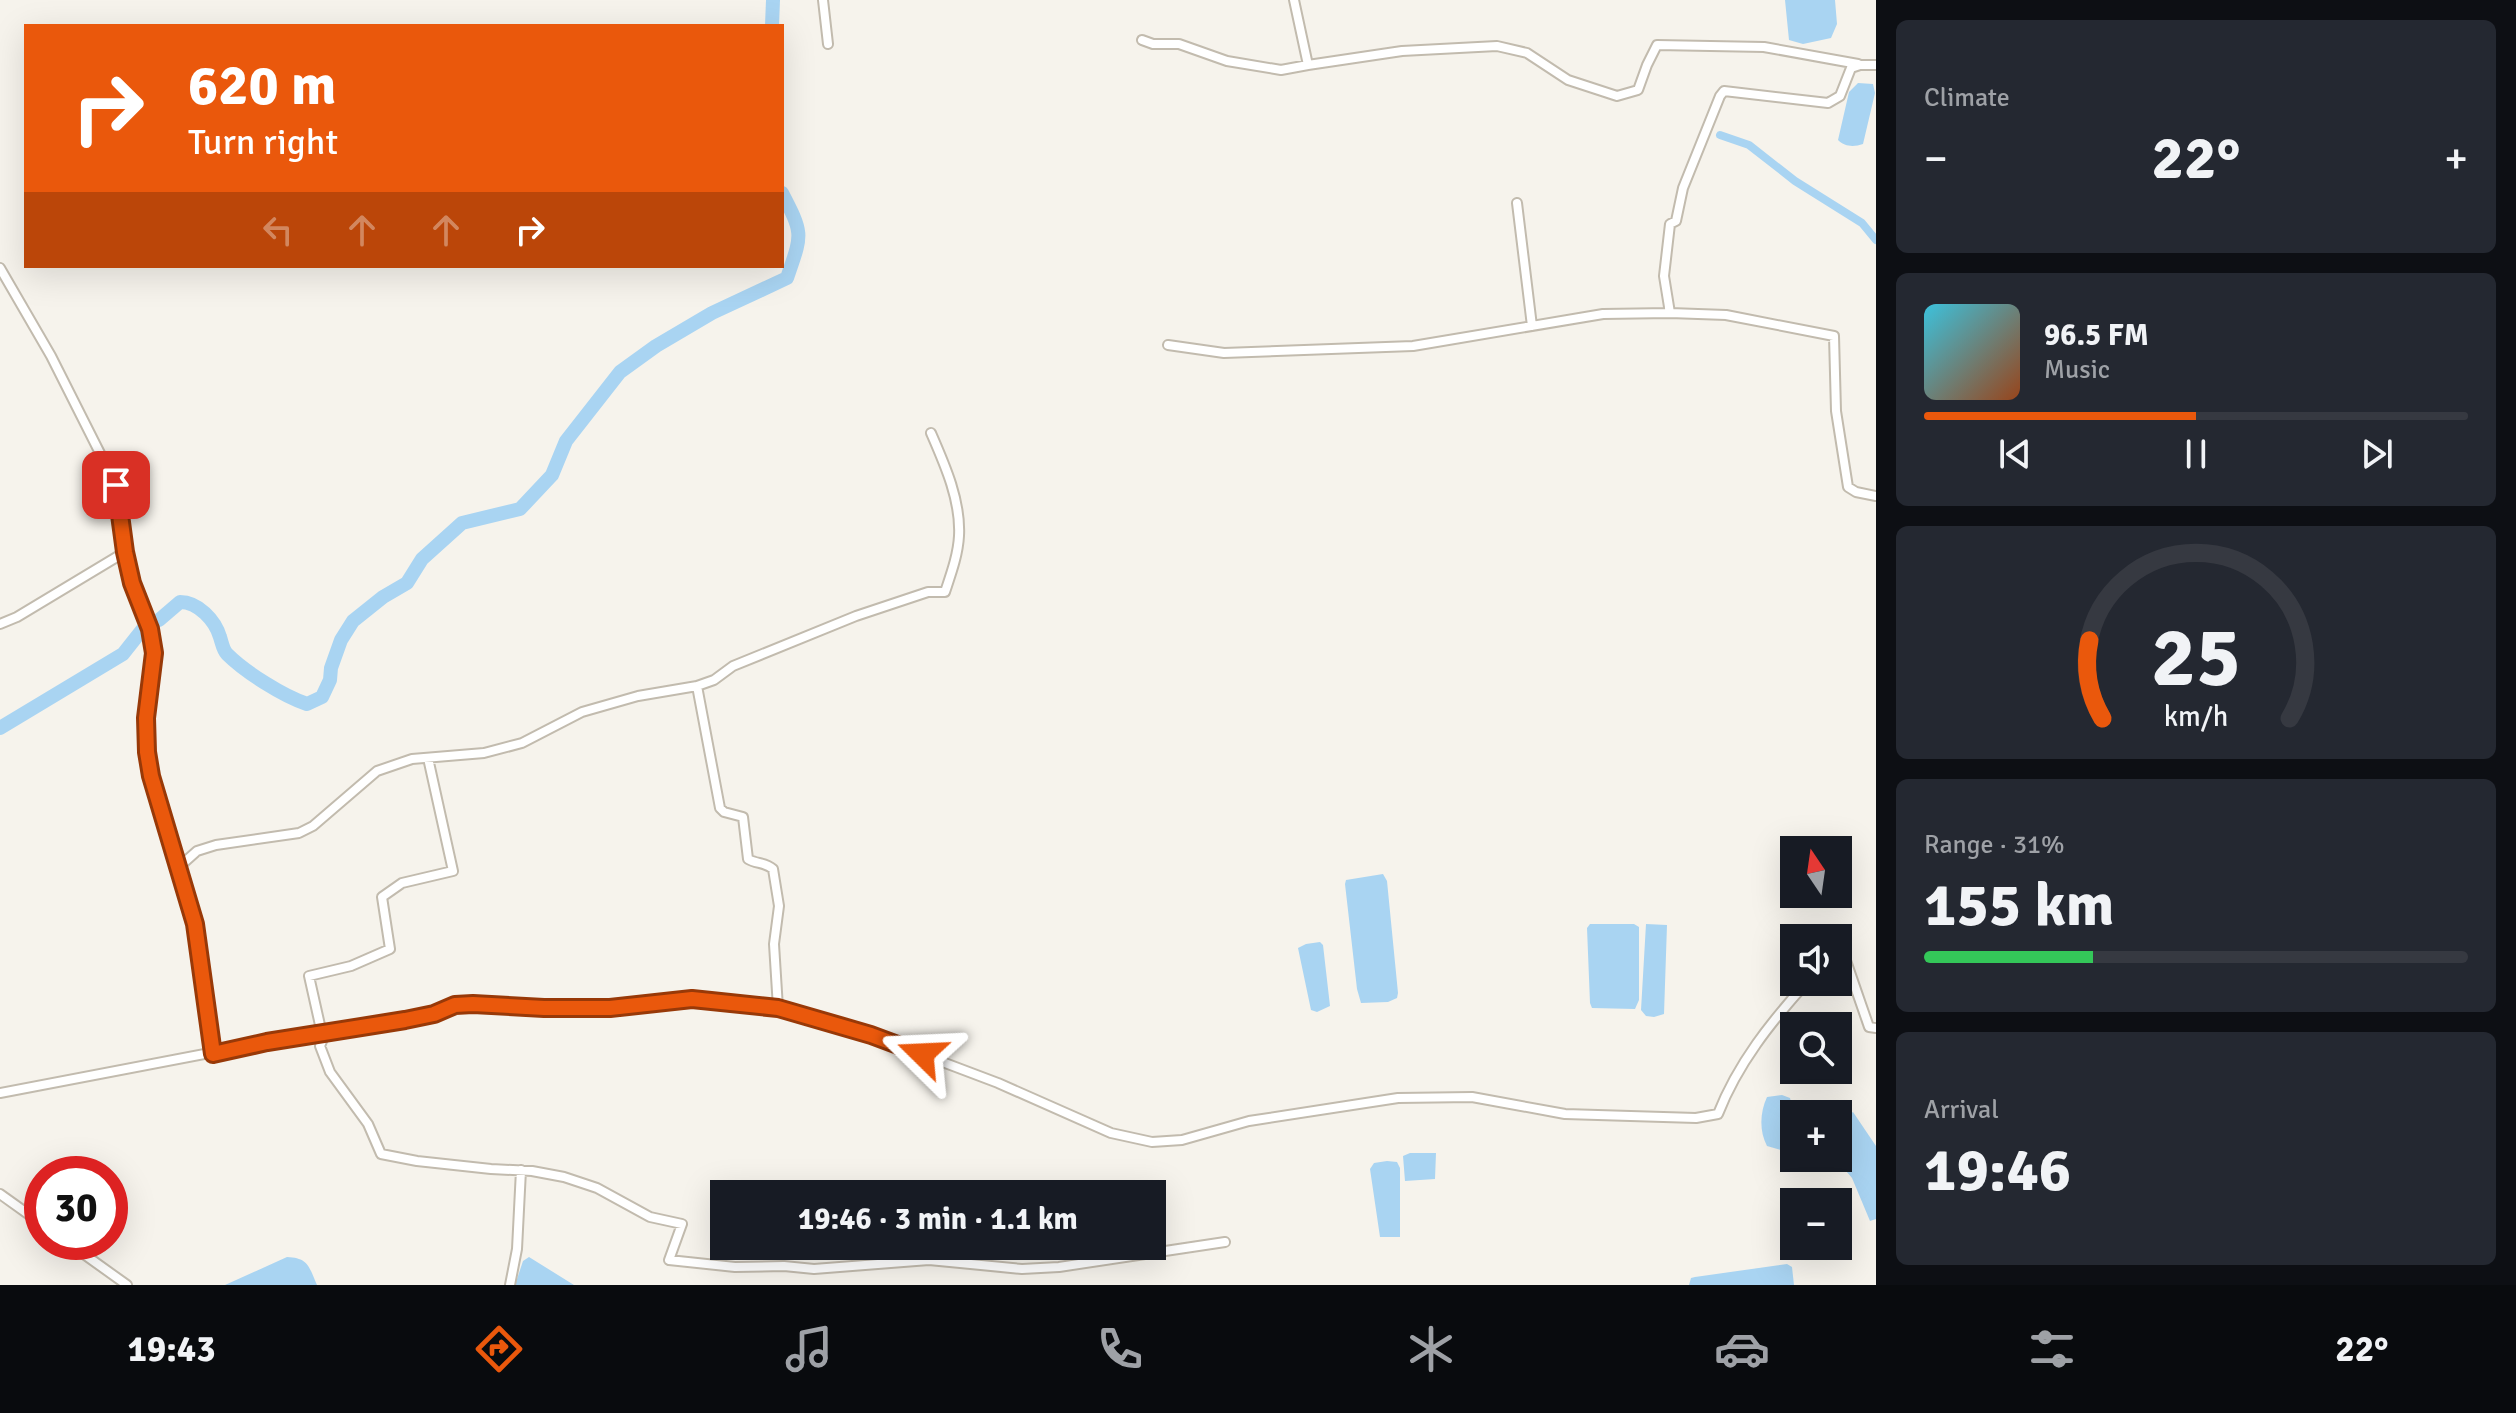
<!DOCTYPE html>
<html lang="en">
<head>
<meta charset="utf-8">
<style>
  :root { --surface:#171b24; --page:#242831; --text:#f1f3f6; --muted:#9ea1a6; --line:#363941; --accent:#ea580c }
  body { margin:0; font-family:Signika,sans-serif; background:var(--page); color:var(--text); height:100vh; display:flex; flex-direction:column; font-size:30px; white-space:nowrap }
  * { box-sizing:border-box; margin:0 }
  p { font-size:26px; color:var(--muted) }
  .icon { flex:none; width:44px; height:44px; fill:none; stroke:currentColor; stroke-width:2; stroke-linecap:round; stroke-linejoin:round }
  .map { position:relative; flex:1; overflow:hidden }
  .details { display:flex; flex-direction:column; gap:20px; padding:20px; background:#0d0f14; width:640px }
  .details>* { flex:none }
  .guide { position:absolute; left:24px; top:24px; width:760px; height:244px; border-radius:0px; box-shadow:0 8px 32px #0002; background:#ea580c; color:#fff; overflow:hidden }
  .needle { width:52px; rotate:347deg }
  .buttons { position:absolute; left:1780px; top:836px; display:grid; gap:16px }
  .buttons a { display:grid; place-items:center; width:72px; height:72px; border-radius:0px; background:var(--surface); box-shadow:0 8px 32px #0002; font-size:40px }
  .speed { position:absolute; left:24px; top:1156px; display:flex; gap:16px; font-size:40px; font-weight:700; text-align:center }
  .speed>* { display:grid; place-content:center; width:104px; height:104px; border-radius:50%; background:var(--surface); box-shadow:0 8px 32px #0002; line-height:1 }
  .speed .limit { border:12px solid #d22; background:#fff; color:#111 }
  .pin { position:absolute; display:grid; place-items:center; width:68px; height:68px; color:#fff; margin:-34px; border-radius:16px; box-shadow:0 4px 12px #0006 }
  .me { position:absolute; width:88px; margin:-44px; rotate:291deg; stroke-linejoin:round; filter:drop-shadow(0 0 6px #0008) }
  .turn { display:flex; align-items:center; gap:28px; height:168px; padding:0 32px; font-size:36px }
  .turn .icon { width:104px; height:104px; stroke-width:2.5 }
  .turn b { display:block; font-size:56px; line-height:68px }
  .lanes { display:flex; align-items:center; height:76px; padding:0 32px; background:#0003; justify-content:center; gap:40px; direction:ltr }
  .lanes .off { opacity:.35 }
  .big { font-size:60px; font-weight:700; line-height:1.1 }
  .details .card { flex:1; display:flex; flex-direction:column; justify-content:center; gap:12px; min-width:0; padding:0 28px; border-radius:12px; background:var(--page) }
  .details .dial { align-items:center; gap:0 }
  .dial svg { height:208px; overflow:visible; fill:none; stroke:var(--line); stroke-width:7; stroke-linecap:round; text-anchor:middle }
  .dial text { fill:var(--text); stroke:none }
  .song { display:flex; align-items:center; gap:24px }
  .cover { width:96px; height:96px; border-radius:12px; background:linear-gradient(135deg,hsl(190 70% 55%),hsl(20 70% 35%)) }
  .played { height:8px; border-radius:4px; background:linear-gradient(90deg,var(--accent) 50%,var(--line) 50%) }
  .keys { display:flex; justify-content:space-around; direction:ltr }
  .heat { display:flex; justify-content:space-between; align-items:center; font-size:44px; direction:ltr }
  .charge { height:12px; border-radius:6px; background:linear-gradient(90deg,#34c759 31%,var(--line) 0) }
  .trip { position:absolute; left:710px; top:1180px; width:456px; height:80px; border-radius:0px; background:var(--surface); box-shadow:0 8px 32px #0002; font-weight:700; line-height:80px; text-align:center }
  .tabs { display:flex; height:128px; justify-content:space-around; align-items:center; background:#090b0e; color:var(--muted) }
  .tabs .icon { width:56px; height:56px }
  .tabs .on { color:var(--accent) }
  .tabs b { font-size:36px; color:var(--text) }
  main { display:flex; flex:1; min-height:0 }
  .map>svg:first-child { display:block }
  .water { fill:#a9d4f2 }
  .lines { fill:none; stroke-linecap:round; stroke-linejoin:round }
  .canal { stroke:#a9d4f2; stroke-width:8 }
  .river { stroke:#a9d4f2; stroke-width:14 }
  .minor-casing { stroke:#c2bbae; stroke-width:12 }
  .minor { stroke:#fff; stroke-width:8 }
  .route-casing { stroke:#983908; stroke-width:20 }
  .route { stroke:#ea580c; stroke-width:14 }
</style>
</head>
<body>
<main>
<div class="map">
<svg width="1876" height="1285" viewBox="0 0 1876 1285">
  <rect width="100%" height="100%" fill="#f6f3ec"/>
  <path class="water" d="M1785 0H1835L1837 24 1831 38 1803 44 1789 40Z
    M1858 83 1873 84 1875 93 1863 144C1854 147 1845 147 1838 140L1849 92Z
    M1383 874 1387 881 1398 993 1397 998 1388 1002 1361 1003 1357 989 1345 884 1346 880Z
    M1590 924H1634L1639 927V1000L1635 1009 1592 1008 1590 1003 1587 928Z
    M1646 924 1667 925 1664 1014 1654 1017 1646 1016 1641 1010Z
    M1320 942 1323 945 1330 1006 1317 1012 1311 1010 1298 948 1306 944Z
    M1782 1095 1790 1098 1794 1114 1793 1145 1781 1150 1767 1146C1759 1131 1760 1112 1767 1097Z
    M1853 1112 1876 1146V1219L1870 1221 1852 1178 1835 1158H1838V1121Z
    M1410 1153H1436L1435 1179 1405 1181 1403 1156Z
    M1387 1161 1397 1162 1400 1168V1237H1380L1370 1169 1374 1163Z
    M287 1257C309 1258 309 1267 317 1285H225Z
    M529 1257 574 1285H515L523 1261Z
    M1787 1264 1792 1267 1794 1285H1689L1691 1278 1695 1277Z"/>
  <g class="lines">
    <path class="canal" d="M1720 135 1749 145 1795 181 1862 223 1876 240"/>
    <path class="river" d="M772 26 773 0
      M159 620 180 602C198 602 215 620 220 637 222 643 223 650 227 654 245 672 283 696 307 704L322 697 330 680 331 668 341 640 353 621 383 597 407 583 422 559 462 523 520 509 552 475 566 441 620 372 656 346 712 313 787 278C802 234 804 235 782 193
      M0 728 123 654 142 630"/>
    <defs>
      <path id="minor" d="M823 0 828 44
        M1142 40 1153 44H1179L1227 61 1281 70 1308 65 1294 0
        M1308 65 1402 51 1497 46 1527 53 1568 80 1617 96 1638 90 1647 65 1657 45 1764 47 1858 64
        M1517 203 1532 326
        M0 268 51 356 116 485 125 552 132 583 150 629 154 653 146 718 147 752 151 776 195 924 213 1054
        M1669 308 1670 313 1726 315 1834 336 1836 411 1848 487 1856 492 1876 496
        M1168 345 1224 353 1413 346 1603 314 1670 313 1664 276 1670 224 1676 221 1683 188 1720 96 1724 91 1828 103 1840 96 1851 68 1860 65H1876
        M0 624 17 617 125 552
        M697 686 720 808 724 812 743 817 748 859C756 864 765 862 773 869L779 906 774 944 778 1008
        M179 867 197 851 216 845 299 833 313 826 377 771 412 759 484 753 522 743 582 712 638 696 697 686 714 680 733 666 856 616 928 592H945C951 574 958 555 959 536 961 501 945 465 931 433
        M1838 956 1843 952 1869 1027 1876 1028
        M322 1034 309 976 351 966 390 949 382 897 402 883 453 871 428 758
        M325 1034 320 1046 330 1072 368 1124 381 1154 417 1161 491 1169 532 1171 564 1177 597 1188 650 1217 682 1224 669 1260 735 1267 784 1266 814 1269 929 1260 1022 1269 1059 1267 1225 1242
        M0 1093 267 1042 405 1020 434 1014 455 1005 473 1004 544 1008H610L692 999 778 1008 871 1035 998 1083 1111 1133 1152 1142 1182 1140 1249 1121 1398 1098 1472 1097 1565 1114 1696 1118 1718 1114C1738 1063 1771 1022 1807 982
        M0 1194 42 1224
        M67 1242 127 1285
        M510 1285 517 1249 521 1170"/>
    </defs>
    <use href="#minor" class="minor-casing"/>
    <use href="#minor" class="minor"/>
  </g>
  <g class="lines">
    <defs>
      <path id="route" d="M116 485 125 552 132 583 150 629 154 653 146 718 147 752 151 776 195 924 213 1054 267 1042 405 1020 434 1014 455 1005 473 1004 544 1008H610L692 999 778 1008 871 1035 922 1054"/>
    </defs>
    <use href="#route" class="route-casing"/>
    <use href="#route" class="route"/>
  </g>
</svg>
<div class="buttons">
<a><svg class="needle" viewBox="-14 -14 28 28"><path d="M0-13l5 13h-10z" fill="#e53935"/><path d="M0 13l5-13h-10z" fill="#9ea1a6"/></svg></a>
<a><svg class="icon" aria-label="sound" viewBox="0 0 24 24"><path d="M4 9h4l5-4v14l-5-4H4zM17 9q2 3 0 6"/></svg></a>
<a><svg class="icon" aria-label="search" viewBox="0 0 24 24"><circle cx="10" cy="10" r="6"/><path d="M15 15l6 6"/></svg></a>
<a>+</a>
<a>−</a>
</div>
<div class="speed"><div class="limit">30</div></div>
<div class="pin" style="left:116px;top:485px;background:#d93025"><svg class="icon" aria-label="arrive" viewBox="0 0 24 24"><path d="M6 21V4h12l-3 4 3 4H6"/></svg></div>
<svg class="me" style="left:922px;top:1054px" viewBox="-20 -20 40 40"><path d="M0-17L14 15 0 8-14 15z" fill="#ea580c" stroke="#fff" stroke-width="4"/></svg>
<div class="trip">19:46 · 3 min · 1.1 km</div>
<div class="guide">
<div class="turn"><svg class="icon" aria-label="right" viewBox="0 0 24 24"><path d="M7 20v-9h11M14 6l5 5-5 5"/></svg><div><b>620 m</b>Turn right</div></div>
<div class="lanes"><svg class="icon off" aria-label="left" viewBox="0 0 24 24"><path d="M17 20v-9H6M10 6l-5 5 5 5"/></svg><svg class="icon off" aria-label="ahead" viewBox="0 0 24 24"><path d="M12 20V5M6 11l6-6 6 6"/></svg><svg class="icon off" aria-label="ahead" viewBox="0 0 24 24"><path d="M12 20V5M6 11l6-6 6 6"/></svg><svg class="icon" aria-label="right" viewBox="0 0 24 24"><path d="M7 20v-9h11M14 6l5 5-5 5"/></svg></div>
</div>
</div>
<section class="details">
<div class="card"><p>Climate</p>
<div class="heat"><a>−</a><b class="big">22°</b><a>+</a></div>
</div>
<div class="card">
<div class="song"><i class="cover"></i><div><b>96.5 FM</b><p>Music</p></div></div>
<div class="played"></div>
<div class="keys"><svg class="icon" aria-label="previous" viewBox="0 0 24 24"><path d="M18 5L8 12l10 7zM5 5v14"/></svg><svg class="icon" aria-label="pause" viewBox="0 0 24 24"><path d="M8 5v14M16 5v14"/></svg><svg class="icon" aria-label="next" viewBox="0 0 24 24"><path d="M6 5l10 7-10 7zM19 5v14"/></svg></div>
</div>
<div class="card dial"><svg viewBox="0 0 100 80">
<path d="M14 69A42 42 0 1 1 86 69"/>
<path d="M14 69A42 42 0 0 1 9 39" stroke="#ea580c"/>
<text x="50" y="56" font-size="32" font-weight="700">25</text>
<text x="50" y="72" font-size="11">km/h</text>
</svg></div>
<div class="card"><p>Range · 31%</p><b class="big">155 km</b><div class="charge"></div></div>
<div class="card"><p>Arrival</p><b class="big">19:46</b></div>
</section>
</main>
<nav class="tabs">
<b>19:43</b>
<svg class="icon on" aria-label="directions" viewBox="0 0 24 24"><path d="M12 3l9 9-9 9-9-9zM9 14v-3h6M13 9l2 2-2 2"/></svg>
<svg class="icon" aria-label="music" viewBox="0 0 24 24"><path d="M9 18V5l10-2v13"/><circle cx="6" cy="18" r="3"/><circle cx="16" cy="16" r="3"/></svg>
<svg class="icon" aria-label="phone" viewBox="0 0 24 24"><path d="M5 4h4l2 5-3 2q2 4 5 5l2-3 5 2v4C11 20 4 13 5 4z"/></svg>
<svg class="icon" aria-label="climate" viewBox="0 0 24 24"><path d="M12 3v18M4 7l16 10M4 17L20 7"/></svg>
<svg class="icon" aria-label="car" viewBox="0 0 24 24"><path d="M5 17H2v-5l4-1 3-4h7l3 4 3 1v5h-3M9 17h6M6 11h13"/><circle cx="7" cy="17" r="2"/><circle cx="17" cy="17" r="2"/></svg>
<svg class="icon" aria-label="filters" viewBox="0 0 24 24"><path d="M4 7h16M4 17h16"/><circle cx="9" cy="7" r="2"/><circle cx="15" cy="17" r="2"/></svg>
<b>22°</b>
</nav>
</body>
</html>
